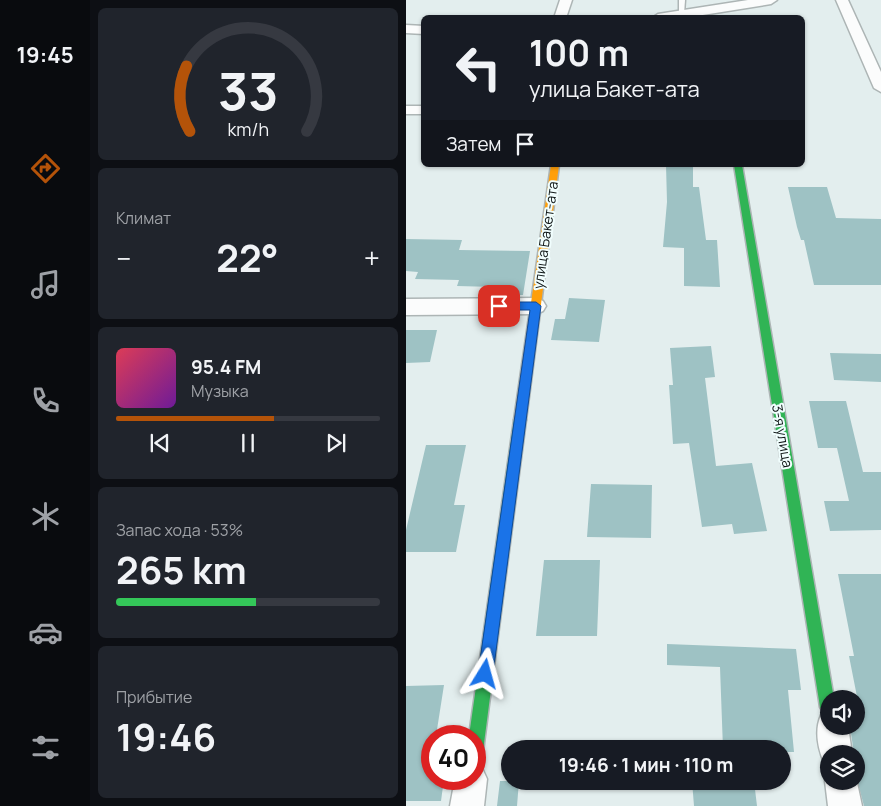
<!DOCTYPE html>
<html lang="ru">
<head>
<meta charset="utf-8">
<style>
  :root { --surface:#171b24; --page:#20242c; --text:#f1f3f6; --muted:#9ea1a6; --line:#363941; --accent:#b45309 }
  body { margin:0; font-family:Manrope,sans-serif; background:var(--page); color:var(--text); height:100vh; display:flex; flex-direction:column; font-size:19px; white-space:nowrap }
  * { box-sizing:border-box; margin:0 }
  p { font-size:16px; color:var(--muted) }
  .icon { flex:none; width:28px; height:28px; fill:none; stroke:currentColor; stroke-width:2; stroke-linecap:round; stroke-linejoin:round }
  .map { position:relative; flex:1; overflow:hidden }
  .drawer { display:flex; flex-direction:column; gap:8px; padding:8px; background:#0d0f14; width:316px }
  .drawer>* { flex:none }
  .guide { position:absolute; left:15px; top:15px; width:384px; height:152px; border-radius:8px; box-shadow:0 1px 4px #0004; background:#171b24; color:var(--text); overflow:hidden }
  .buttons { position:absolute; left:414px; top:690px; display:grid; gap:10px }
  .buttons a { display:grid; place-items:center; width:45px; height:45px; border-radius:50%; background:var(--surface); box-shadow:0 1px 4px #0004; font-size:25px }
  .speed { position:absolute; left:15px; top:725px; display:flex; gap:10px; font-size:25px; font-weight:700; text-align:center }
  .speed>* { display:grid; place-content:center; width:65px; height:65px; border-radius:50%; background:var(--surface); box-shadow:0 1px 4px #0004; line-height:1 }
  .speed .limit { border:8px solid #d22; background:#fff; color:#111 }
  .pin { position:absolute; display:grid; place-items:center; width:42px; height:42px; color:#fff; margin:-21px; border-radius:10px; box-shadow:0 2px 8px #0006 }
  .me { position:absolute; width:55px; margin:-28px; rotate:8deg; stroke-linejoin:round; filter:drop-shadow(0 0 4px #0008) }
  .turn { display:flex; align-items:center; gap:18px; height:105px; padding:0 25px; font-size:22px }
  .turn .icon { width:65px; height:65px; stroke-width:2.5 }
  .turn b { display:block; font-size:35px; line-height:42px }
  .then { display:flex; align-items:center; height:48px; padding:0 25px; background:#0003; gap:10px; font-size:19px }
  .big { font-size:38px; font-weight:700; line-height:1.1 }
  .drawer .tile { flex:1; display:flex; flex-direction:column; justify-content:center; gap:8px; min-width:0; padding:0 18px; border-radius:8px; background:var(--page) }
  .drawer .dial { align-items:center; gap:0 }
  .dial svg { height:130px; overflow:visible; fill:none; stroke:var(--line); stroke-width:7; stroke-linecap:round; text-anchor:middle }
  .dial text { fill:var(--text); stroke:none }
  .song { display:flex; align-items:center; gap:15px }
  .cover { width:60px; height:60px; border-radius:8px; background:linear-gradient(135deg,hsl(350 70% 55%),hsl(280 70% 35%)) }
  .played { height:5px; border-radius:2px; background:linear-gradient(90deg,var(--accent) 60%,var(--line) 60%) }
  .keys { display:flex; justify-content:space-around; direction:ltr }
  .heat { display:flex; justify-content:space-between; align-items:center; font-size:28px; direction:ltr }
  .charge { height:8px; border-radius:4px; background:linear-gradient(90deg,#34c759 53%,var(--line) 0) }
  .trip { position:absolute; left:95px; top:740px; width:290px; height:50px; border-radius:25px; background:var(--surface); box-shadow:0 1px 4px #0004; font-weight:700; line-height:50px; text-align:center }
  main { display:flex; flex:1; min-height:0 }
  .dock { display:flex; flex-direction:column; width:90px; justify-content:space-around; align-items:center; background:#090b0e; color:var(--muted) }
  .dock .icon { width:35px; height:35px }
  .dock .on { color:var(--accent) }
  .dock b { font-size:22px; color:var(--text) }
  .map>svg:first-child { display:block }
  .building { fill:#9ec2c4 }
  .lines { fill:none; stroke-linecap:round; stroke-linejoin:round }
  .lane-casing { stroke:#adb5b5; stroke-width:3 }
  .street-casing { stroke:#adb5b5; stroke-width:3 }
  .fast-casing { stroke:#adb5b5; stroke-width:3 }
  .slow-casing { stroke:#adb5b5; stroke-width:3 }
  .lane { fill:#fbfcfc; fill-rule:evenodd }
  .street { fill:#fbfcfc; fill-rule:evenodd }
  .fast { fill:#30b455; fill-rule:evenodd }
  .slow { fill:#ff9f0a; fill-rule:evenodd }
  .route { fill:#1a73e8; stroke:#114b97 }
  .labels { text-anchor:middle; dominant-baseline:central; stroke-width:4; stroke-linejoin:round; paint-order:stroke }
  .street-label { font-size:14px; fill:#0f1616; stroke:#f1fefe }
</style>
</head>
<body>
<main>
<nav class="dock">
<b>19:45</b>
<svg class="icon on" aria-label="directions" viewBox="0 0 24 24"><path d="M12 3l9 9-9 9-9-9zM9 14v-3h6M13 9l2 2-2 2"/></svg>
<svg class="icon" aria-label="music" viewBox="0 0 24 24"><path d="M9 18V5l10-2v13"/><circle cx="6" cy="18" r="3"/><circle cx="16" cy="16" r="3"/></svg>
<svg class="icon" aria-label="phone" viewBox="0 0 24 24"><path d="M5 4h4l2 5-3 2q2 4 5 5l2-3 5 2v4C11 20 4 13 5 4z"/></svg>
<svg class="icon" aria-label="climate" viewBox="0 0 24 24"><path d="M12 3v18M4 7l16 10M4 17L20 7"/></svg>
<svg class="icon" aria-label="car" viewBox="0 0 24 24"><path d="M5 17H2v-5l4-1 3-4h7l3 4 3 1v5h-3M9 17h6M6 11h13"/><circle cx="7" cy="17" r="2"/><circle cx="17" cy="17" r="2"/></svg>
<svg class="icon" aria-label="filters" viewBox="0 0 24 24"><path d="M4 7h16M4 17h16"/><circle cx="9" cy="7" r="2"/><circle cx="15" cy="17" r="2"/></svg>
</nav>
<section class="drawer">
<div class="tile dial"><svg viewBox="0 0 100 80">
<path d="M14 69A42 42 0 1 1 86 69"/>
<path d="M14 69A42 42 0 0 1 12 29" stroke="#b45309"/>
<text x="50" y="56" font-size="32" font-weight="700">33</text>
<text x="50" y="72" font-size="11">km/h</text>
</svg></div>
<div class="tile"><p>Климат</p>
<div class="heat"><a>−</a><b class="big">22°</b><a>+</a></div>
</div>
<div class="tile">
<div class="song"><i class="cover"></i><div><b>95.4 FM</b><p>Музыка</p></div></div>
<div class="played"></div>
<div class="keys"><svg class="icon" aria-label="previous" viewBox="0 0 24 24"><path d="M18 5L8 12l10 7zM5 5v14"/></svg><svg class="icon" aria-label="pause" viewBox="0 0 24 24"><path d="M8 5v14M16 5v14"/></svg><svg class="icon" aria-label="next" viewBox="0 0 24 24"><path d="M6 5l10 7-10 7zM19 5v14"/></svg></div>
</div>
<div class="tile"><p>Запас хода · 53%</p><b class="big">265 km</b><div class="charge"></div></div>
<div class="tile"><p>Прибытие</p><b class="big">19:46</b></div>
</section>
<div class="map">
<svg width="475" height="806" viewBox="0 0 475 806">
  <rect width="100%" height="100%" fill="#e3eeee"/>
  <path class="building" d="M260 165H287V187H293L300 240H311L314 287 278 286V248L257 247 261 202Z
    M382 187H421L430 218 475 219V285H408L398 240H395L391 227Z
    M0 239 56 240 53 250 124 251 117 295H87L89 287 51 286 53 280 9 279 12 272 0 271Z
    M163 298 199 300 193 342 145 340 149 319H159Z
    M0 330H31L24 362 0 363Z
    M305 346 309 377 299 378 310 466 346 463 361 531 328 534 326 524 296 527 283 443 267 444 263 385H267L264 348Z
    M424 353 475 354V382L428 380Z
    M403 401H440L457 472H475V530L424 531 418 501H443L431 448H412Z
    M20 445H60L48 505H59L50 552H0V530Z
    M185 484 246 485 245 538 181 537Z
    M138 560H194L191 636H130Z
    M432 574H475V806H458L450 776V754H448L444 726H450V717H455L443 656H448Z
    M261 644 390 649 395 690H382L388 752H376V749H317L314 667 261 665Z
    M38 685 30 736H26V779H38L35 801H0V686Z
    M94 781H113L111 806H91Z
    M286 781H348L351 806H288Z"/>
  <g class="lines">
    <defs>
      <path id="lane" d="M273 0H279L278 14 273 13Z"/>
      <path id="street" d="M154 0H166L160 18H148Z
        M342 0H371L365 4 278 18H246L252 14Z
        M430 0H442L475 72V92L468 88Z
        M0 25 18 26V34L0 33Z
        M0 106H18V114H0Z
        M130 298 137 301 140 306 137 311 130 314 0 315V299Z
        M422 712V726H442L446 754H422V767L419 765C412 749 408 731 415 715Z
        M69 764 76 768 81 779 78 806H44L49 779H69Z
        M422 772V781H450V778L456 806H422L419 781Z"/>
      <path id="fast" d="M328 165H336L428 699H422V715L417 712 414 707Z
        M114 415 118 416 120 420 77 751 75 757 69 759V736H63L108 420 110 416Z"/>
      <path id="slow" d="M145 165H153L120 420 118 424 114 425 110 424 108 420Z"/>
    </defs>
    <use href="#lane" class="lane-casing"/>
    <use href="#street" class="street-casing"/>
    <use href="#fast" class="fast-casing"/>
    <use href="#slow" class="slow-casing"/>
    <use href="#lane" class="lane"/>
    <use href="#street" class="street"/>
    <use href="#fast" class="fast"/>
    <use href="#slow" class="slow"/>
  </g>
  <path class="route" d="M93 302H130L135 306 87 674 85 679 79 681 74 679 72 674 124 310H93L88 306Z"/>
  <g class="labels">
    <g class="street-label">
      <text transform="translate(139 235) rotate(-82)">улица Бакет-ата</text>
      <text transform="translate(377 436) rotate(80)">3-я улица</text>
    </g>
  </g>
</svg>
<div class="buttons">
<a><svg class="icon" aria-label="sound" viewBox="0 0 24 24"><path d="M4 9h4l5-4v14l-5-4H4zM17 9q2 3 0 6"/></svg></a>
<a><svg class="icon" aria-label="layers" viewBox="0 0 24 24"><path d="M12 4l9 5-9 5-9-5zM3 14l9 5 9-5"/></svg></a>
</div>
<div class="speed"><div class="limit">40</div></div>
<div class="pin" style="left:93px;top:306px;background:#d93025"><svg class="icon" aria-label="arrive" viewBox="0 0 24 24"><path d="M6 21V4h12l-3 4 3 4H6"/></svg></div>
<svg class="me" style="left:79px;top:674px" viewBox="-20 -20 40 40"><path d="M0-17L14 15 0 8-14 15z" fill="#1a73e8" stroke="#fff" stroke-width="4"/></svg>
<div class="trip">19:46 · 1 мин · 110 m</div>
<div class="guide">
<div class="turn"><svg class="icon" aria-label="left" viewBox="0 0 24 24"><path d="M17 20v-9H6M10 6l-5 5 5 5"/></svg><div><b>100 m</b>улица Бакет-ата</div></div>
<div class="then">Затем<svg class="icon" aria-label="arrive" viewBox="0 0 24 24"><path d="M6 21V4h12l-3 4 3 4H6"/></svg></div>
</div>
</div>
</main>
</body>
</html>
